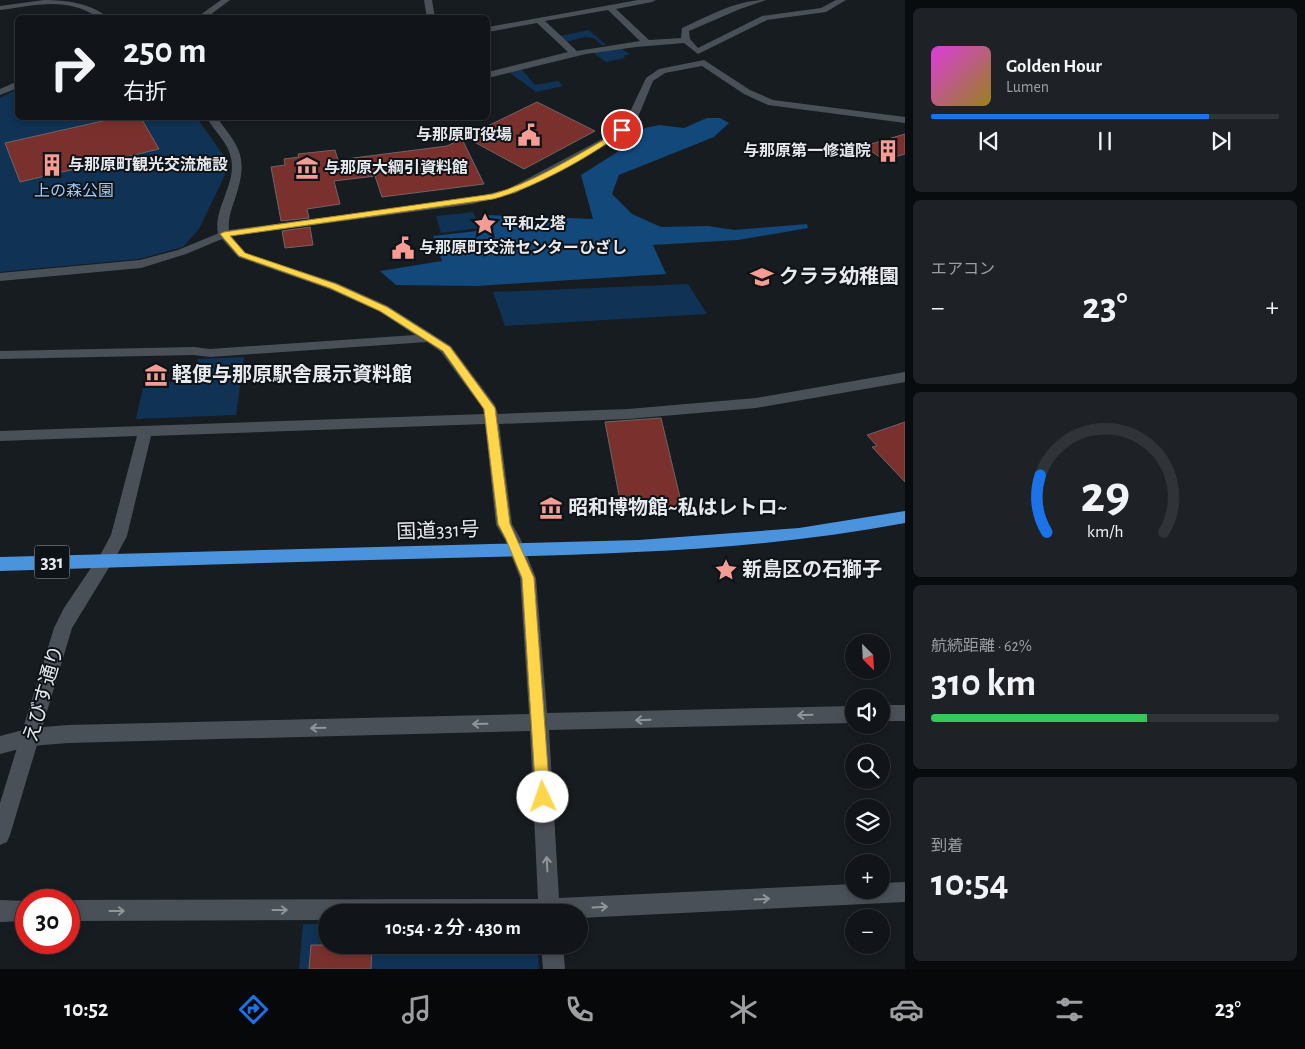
<!DOCTYPE html>
<html lang="ja">
<head>
<meta charset="utf-8">
<style>
  :root { --surface:#111519; --page:#1e2226; --text:#f1f3f6; --muted:#9c9fa2; --line:#303438; --accent:#1a73e8 }
  body { margin:0; font-family:"Alegreya Sans","Noto Sans JP",sans-serif; background:var(--page); color:var(--text); height:100vh; display:flex; flex-direction:column; font-size:19px; white-space:nowrap }
  * { box-sizing:border-box; margin:0 }
  p { font-size:16px; color:var(--muted) }
  .icon { flex:none; width:28px; height:28px; fill:none; stroke:currentColor; stroke-width:2; stroke-linecap:round; stroke-linejoin:round }
  .map { position:relative; flex:1; overflow:hidden }
  .drawer { display:flex; flex-direction:column; gap:8px; padding:8px; background:#090c0e; width:400px }
  .drawer>* { flex:none }
  .banner { position:absolute; left:15px; top:15px; width:475px; height:105px; border-radius:8px; box-shadow:0 2px 8px #0003,0 0 0 1px var(--line); background:#111519; color:var(--text); overflow:hidden }
  .needle { width:32px; rotate:156deg }
  .controls { position:absolute; left:845px; top:634px; display:grid; gap:10px }
  .controls a { display:grid; place-items:center; width:45px; height:45px; border-radius:50%; background:var(--surface); box-shadow:0 2px 8px #0003,0 0 0 1px var(--line); font-size:25px }
  .speed { position:absolute; left:15px; top:889px; display:flex; gap:10px; font-size:25px; font-weight:700; text-align:center }
  .speed>* { display:grid; place-content:center; width:65px; height:65px; border-radius:50%; background:var(--surface); box-shadow:0 2px 8px #0003,0 0 0 1px var(--line); line-height:1 }
  .speed .limit { border:8px solid #d22; background:#fff; color:#111 }
  .pin { position:absolute; display:grid; place-items:center; width:42px; height:42px; color:#fff; margin:-21px; border:2px solid #fff; border-radius:50%; box-shadow:0 1px 5px #0007 }
  .me { position:absolute; width:55px; margin:-28px; rotate:357deg; stroke-linejoin:round; filter:drop-shadow(0 0 4px #0008) }
  .turn { display:flex; align-items:center; gap:18px; height:105px; padding:0 25px; font-size:22px }
  .turn .icon { width:65px; height:65px; stroke-width:2.5 }
  .turn b { display:block; font-size:35px; line-height:42px }
  .big { font-size:38px; font-weight:600; line-height:1.1 }
  .drawer .tile { flex:1; display:flex; flex-direction:column; justify-content:center; gap:8px; min-width:0; padding:0 18px; border-radius:8px; background:var(--page) }
  .drawer .dial { align-items:center; gap:0 }
  .dial svg { height:130px; overflow:visible; fill:none; stroke:var(--line); stroke-width:7; stroke-linecap:round; text-anchor:middle }
  .dial text { fill:var(--text); stroke:none }
  .song { display:flex; align-items:center; gap:15px }
  .cover { width:60px; height:60px; border-radius:8px; background:linear-gradient(135deg,hsl(300 70% 55%),hsl(50 70% 35%)) }
  .played { height:5px; border-radius:2px; background:linear-gradient(90deg,var(--accent) 80%,var(--line) 80%) }
  .keys { display:flex; justify-content:space-around; direction:ltr }
  .heat { display:flex; justify-content:space-between; align-items:center; font-size:28px; direction:ltr }
  .charge { height:8px; border-radius:4px; background:linear-gradient(90deg,#34c759 62%,var(--line) 0) }
  .trip { position:absolute; left:318px; top:904px; width:270px; height:50px; border-radius:25px; background:var(--surface); box-shadow:0 2px 8px #0003,0 0 0 1px var(--line); font-weight:600; line-height:50px; text-align:center }
  .tab-bar { display:flex; height:80px; justify-content:space-around; align-items:center; background:#07080a; color:var(--muted) }
  .tab-bar .icon { width:35px; height:35px }
  .tab-bar .active { color:var(--accent) }
  .tab-bar b { font-size:22px; color:var(--text) }
  main { display:flex; flex:1; min-height:0 }
  .map>svg:first-child { display:block }
  .green { fill:#103254 }
  .forest { fill:#13487b }
  .building { fill:#7a312e; stroke:#6f6564 }
  .lines { fill:none; stroke-linecap:round; stroke-linejoin:round }
  .minor { fill:#4a5057; fill-rule:evenodd }
  .tertiary { fill:#4a5057; fill-rule:evenodd }
  .trunk { fill:#4c93de; fill-rule:evenodd }
  .oneway { stroke:#90959a }
  .route { fill:#ffd54a; stroke:#a68a30 }
  .labels { text-anchor:middle; dominant-baseline:central; stroke-width:4; stroke-linejoin:round; paint-order:stroke }
  .far-poi-label { font-size:16px; font-weight:bold; fill:#e6e9ed; stroke:#0e1318; text-anchor:start }
  .far-park-label { font-size:16px; fill:#a1caf9; stroke:#0e1318 }
  .shield { fill:#0e1318; stroke:#a5a9ad; stroke-width:1 }
  .shield-label { font-size:19px; font-weight:bold; fill:#e6e9ed }
  .poi-label { font-size:20px; font-weight:bold; fill:#e6e9ed; stroke:#0e1318; text-anchor:start }
  .street-label { font-size:20px; fill:#e6e9ed; stroke:#0e1318 }
</style>
</head>
<body>
<main>
<div class="map">
<svg width="905" height="969" viewBox="0 0 905 969">
  <rect width="100%" height="100%" fill="#171c21"/>
  <path class="green" d="M589 30 606 45H602L594 38 585 37 566 42 560 36Z
    M620 48 630 54 624 56 625 58 606 62 595 54 596 52Z
    M521 69 535 85 558 81 563 86 536 92 509 72Z
    M17 89 18 118H197L224 156 225 175 199 229 183 247 139 259 0 272V98Z
    M473 212 480 228 441 233 436 216Z
    M688 284 707 314 505 326 493 292Z
    M244 357 236 415 136 419 144 383 193 381 198 359Z
    M303 924H326V945H538L539 969H299Z"/>
  <path class="forest" d="M707 118H720L729 123 714 137 619 175 612 194 632 214 661 227 708 226 734 230 807 224 808 228 738 240 653 245 666 274 476 286 396 285 380 271 442 261 433 236 494 229 486 215 593 219 581 175 619 151 645 128 659 125 684 128Z"/>
  <path class="building" d="M537 102 595 131 524 169 465 137Z
    M116 118H141L159 149 20 182 5 143Z
    M905 134V154L884 160 864 146Z
    M462 139 484 184 382 197 375 176 334 181 340 204 307 209 309 218 281 221 271 167 285 165 284 159 299 157 298 154 335 150 338 160 447 146Z
    M310 227 313 245 285 248 282 231Z
    M661 418 683 510 622 511 605 422Z
    M905 422V482L872 447 877 446 867 435Z
    M311 945H372L371 969H309Z"/>
  <g class="lines">
    <path class="minor" d="M44 0C67 0 90 3 109 18 94 18 89 10 75 7 51 0 25 7 0 10V6Z
      M221 0H230L206 18H196Z
      M424 0H432L435 18H427Z
      M638 0H656L652 2 616 9 649 40 681 38 682 28C709 16 736 0 766 0L740 9 689 31 690 39 698 48 762 16 821 8 836 0H846L826 12 767 20 698 54 684 43 636 47 586 54 488 78V72L568 52 537 23 488 32V27ZM608 10 640 41 577 51 545 21Z
      M18 81V88L0 95V89Z
      M224 231 228 232 246 253 337 283 388 306 451 346 495 405 498 414 628 409 756 398 905 372V382L756 408 628 419 499 424 512 524 520 538 536 578 547 713 854 706V723L549 730 559 898 854 884V890H881V883L905 882V902L579 918V912H326V920L69 921V900L538 899 530 731 68 743 31 746 0 754V736L31 728 68 725 529 714 520 578 505 540 496 525 485 424 151 436 127 536 111 566 105 568 99 566 97 561 111 535 137 436 0 441V431L484 414 483 409 441 352 427 342 210 357 194 355 0 359V351L194 347 210 349 415 335 380 312 329 289 238 257 222 239 186 254 141 268 0 281V273L140 260 178 250Z
      M881 705H905V721H881Z
      M0 900 26 901V921L0 922Z
      M541 945H563L565 969H543Z"/>
    <path class="tertiary" d="M704 60 750 90 773 100 905 117V123L768 105 744 94 702 66 665 73 653 81 638 117 626 132 610 143 516 193 472 204 224 237 218 234C213 208 237 184 231 158 228 142 214 131 207 118H217C242 150 248 159 235 199 231 210 228 219 229 230L472 198 508 189 602 139 618 128 628 116 646 78 659 69Z
      M105 554 111 556 113 561 72 628 10 835 7 842 0 845V803L54 628 64 608 99 556Z"/>
    <path class="trunk" d="M905 511V523C751 552 602 554 447 558 298 562 149 566 0 571V557L639 540 799 528Z"/>
  </g>
  <defs><path id="oneway-shaft" d="M-6 0H5M1.5-3L5.5 0L1.5 3" fill="none" stroke-width="1.6" stroke-linecap="round" stroke-linejoin="round" transform="scale(1.25)"/></defs>
  <g class="oneway">
    <use href="#oneway-shaft" transform="translate(805 715) rotate(178)"/>
    <use href="#oneway-shaft" transform="translate(643 720) rotate(178)"/>
    <use href="#oneway-shaft" transform="translate(480 724) rotate(179)"/>
    <use href="#oneway-shaft" transform="translate(318 728) rotate(179)"/>
    <use href="#oneway-shaft" transform="translate(547 864) rotate(-93)"/>
    <use href="#oneway-shaft" transform="translate(762 899) rotate(-3)"/>
    <use href="#oneway-shaft" transform="translate(600 907) rotate(-3)"/>
    <use href="#oneway-shaft" transform="translate(280 910)"/>
    <use href="#oneway-shaft" transform="translate(117 911)"/>
  </g>
  <path class="route" d="M622 127 625 130 624 131C592 156 532 189 493 199L230 236 245 253 336 284 387 307 450 347 495 408 510 524 534 578 550 797 548 802 543 804 538 802 536 797 522 578 506 539 498 524 484 409 443 351 380 311 330 288 239 256 220 234 224 232 493 194C529 184 569 160 602 141 609 136 614 130 622 127Z"/>
  <defs>
    <symbol id="civic-bare" viewBox="-9 -9 18 18"><path d="M-.6-6.5H3V-4.5H.6V-3L4-1V1h2V6H-6V1h2V-1L-.6-3ZM-1.2 2.5V6h2.4V2.5Z" fill="#f59c94" stroke="#0e1318" stroke-width="2.5" paint-order="stroke"/></symbol>
    <symbol id="building-bare" viewBox="-9 -9 18 18"><path d="M-4-6H4V6H1V3H-1V6H-4ZM-2.5-4.3h1.7v1.8h-1.7ZM.8-4.3h1.7v1.8H.8ZM-2.5-1h1.7V.8h-1.7ZM.8-1h1.7V.8H.8Z" fill="#f59c94" stroke="#0e1318" stroke-width="2.5" paint-order="stroke"/></symbol>
    <symbol id="museum-bare" viewBox="-9 -9 18 18"><path d="M0-6L6-3V-2H-6V-3ZM-5-1h2V3h-2ZM-1-1h2V3h-2ZM3-1h2V3H3ZM-6 4H6V6H-6Z" fill="#f59c94" stroke="#0e1318" stroke-width="2.5" paint-order="stroke"/></symbol>
    <symbol id="sight-bare" viewBox="-9 -9 18 18"><path d="M0-6L1.8-2.2L6-1.7L2.9 1.2L3.7 5.4L0 3.3L-3.7 5.4L-2.9 1.2L-6-1.7L-1.8-2.2Z" fill="#f59c94" stroke="#0e1318" stroke-width="2.5" paint-order="stroke"/></symbol>
    <symbol id="school-bare" viewBox="-9 -9 18 18"><path d="M0-5L7-2L0 1L-7-2ZM-4 1L0 2.5L4 1V4Q0 6-4 4Z" fill="#f59c94" stroke="#0e1318" stroke-width="2.5" paint-order="stroke"/></symbol>
  </defs>
  <g fill-rule="evenodd">
    <use href="#civic-bare" x="513" y="119" width="32" height="32"/>
    <use href="#building-bare" x="872" y="135" width="32" height="32"/>
    <use href="#building-bare" x="36" y="149" width="32" height="32"/>
    <use href="#museum-bare" x="291" y="152" width="32" height="32"/>
    <use href="#sight-bare" x="469" y="208" width="32" height="32"/>
    <use href="#civic-bare" x="387" y="232" width="32" height="32"/>
    <use href="#school-bare" x="746" y="261" width="32" height="32"/>
    <use href="#museum-bare" x="140" y="359" width="32" height="32"/>
    <use href="#museum-bare" x="535" y="492" width="32" height="32"/>
    <use href="#sight-bare" x="710" y="554" width="32" height="32"/>
  </g>
  <g class="labels">
    <g class="far-poi-label">
      <text x="512" y="135" text-anchor="end">与那原町役場</text>
      <text x="871" y="151" text-anchor="end">与那原第一修道院</text>
      <text x="68" y="165">与那原町観光交流施設</text>
      <text x="324" y="168">与那原大綱引資料館</text>
      <text x="502" y="224">平和之塔</text>
      <text x="419" y="248">与那原町交流センターひざし</text>
    </g>
    <g class="far-park-label">
      <text x="74" y="191">上の森公園</text>
    </g>
    <rect class="shield" x="34.5" y="545.5" width="35" height="33" rx="4"/>
    <g class="shield-label">
      <text x="52" y="562">331</text>
    </g>
    <g class="poi-label">
      <text x="779" y="277">クララ幼稚園</text>
      <text x="172" y="375">軽便与那原駅舎展示資料館</text>
      <text x="568" y="508">昭和博物館~私はレトロ~</text>
      <text x="742" y="570">新島区の石獅子</text>
    </g>
    <g class="street-label">
      <text transform="translate(438 531) rotate(-2)">国道331号</text>
      <text transform="translate(44 694) rotate(-74)">えびす通り</text>
    </g>
  </g>
</svg>
<div class="controls">
<a><svg class="needle" viewBox="-14 -14 28 28"><path d="M0-13l5 13h-10z" fill="#e53935"/><path d="M0 13l5-13h-10z" fill="#9c9fa2"/></svg></a>
<a><svg class="icon" aria-label="sound" viewBox="0 0 24 24"><path d="M4 9h4l5-4v14l-5-4H4zM17 9q2 3 0 6"/></svg></a>
<a><svg class="icon" aria-label="search" viewBox="0 0 24 24"><circle cx="10" cy="10" r="6"/><path d="M15 15l6 6"/></svg></a>
<a><svg class="icon" aria-label="layers" viewBox="0 0 24 24"><path d="M12 4l9 5-9 5-9-5zM3 14l9 5 9-5"/></svg></a>
<a>+</a>
<a>−</a>
</div>
<div class="speed"><div class="limit">30</div></div>
<div class="pin" style="left:622px;top:130px;background:#d93025"><svg class="icon" aria-label="arrive" viewBox="0 0 24 24"><path d="M6 21V4h12l-3 4 3 4H6"/></svg></div>
<svg class="me" style="left:543px;top:797px" viewBox="-20 -20 40 40"><circle r="19" fill="#fff"/><path d="M0-13L10 11 0 6-10 11z" fill="#ffd54a"/></svg>
<div class="trip">10:54 · 2 分 · 430 m</div>
<div class="banner">
<div class="turn"><svg class="icon" aria-label="right" viewBox="0 0 24 24"><path d="M7 20v-9h11M14 6l5 5-5 5"/></svg><div><b>250 m</b>右折</div></div>
</div>
</div>
<section class="drawer">
<div class="tile">
<div class="song"><i class="cover"></i><div><b>Golden Hour</b><p>Lumen</p></div></div>
<div class="played"></div>
<div class="keys"><svg class="icon" aria-label="previous" viewBox="0 0 24 24"><path d="M18 5L8 12l10 7zM5 5v14"/></svg><svg class="icon" aria-label="pause" viewBox="0 0 24 24"><path d="M8 5v14M16 5v14"/></svg><svg class="icon" aria-label="next" viewBox="0 0 24 24"><path d="M6 5l10 7-10 7zM19 5v14"/></svg></div>
</div>
<div class="tile"><p>エアコン</p>
<div class="heat"><a>−</a><b class="big">23°</b><a>+</a></div>
</div>
<div class="tile dial"><svg viewBox="0 0 100 80">
<path d="M14 69A42 42 0 1 1 86 69"/>
<path d="M14 69A42 42 0 0 1 10 34" stroke="#1a73e8"/>
<text x="50" y="56" font-size="32" font-weight="700">29</text>
<text x="50" y="72" font-size="11">km/h</text>
</svg></div>
<div class="tile"><p>航続距離 · 62%</p><b class="big">310 km</b><div class="charge"></div></div>
<div class="tile"><p>到着</p><b class="big">10:54</b></div>
</section>
</main>
<nav class="tab-bar">
<b>10:52</b>
<svg class="icon active" aria-label="directions" viewBox="0 0 24 24"><path d="M12 3l9 9-9 9-9-9zM9 14v-3h6M13 9l2 2-2 2"/></svg>
<svg class="icon" aria-label="music" viewBox="0 0 24 24"><path d="M9 18V5l10-2v13"/><circle cx="6" cy="18" r="3"/><circle cx="16" cy="16" r="3"/></svg>
<svg class="icon" aria-label="phone" viewBox="0 0 24 24"><path d="M5 4h4l2 5-3 2q2 4 5 5l2-3 5 2v4C11 20 4 13 5 4z"/></svg>
<svg class="icon" aria-label="climate" viewBox="0 0 24 24"><path d="M12 3v18M4 7l16 10M4 17L20 7"/></svg>
<svg class="icon" aria-label="car" viewBox="0 0 24 24"><path d="M5 17H2v-5l4-1 3-4h7l3 4 3 1v5h-3M9 17h6M6 11h13"/><circle cx="7" cy="17" r="2"/><circle cx="17" cy="17" r="2"/></svg>
<svg class="icon" aria-label="filters" viewBox="0 0 24 24"><path d="M4 7h16M4 17h16"/><circle cx="9" cy="7" r="2"/><circle cx="15" cy="17" r="2"/></svg>
<b>23°</b>
</nav>
</body>
</html>
